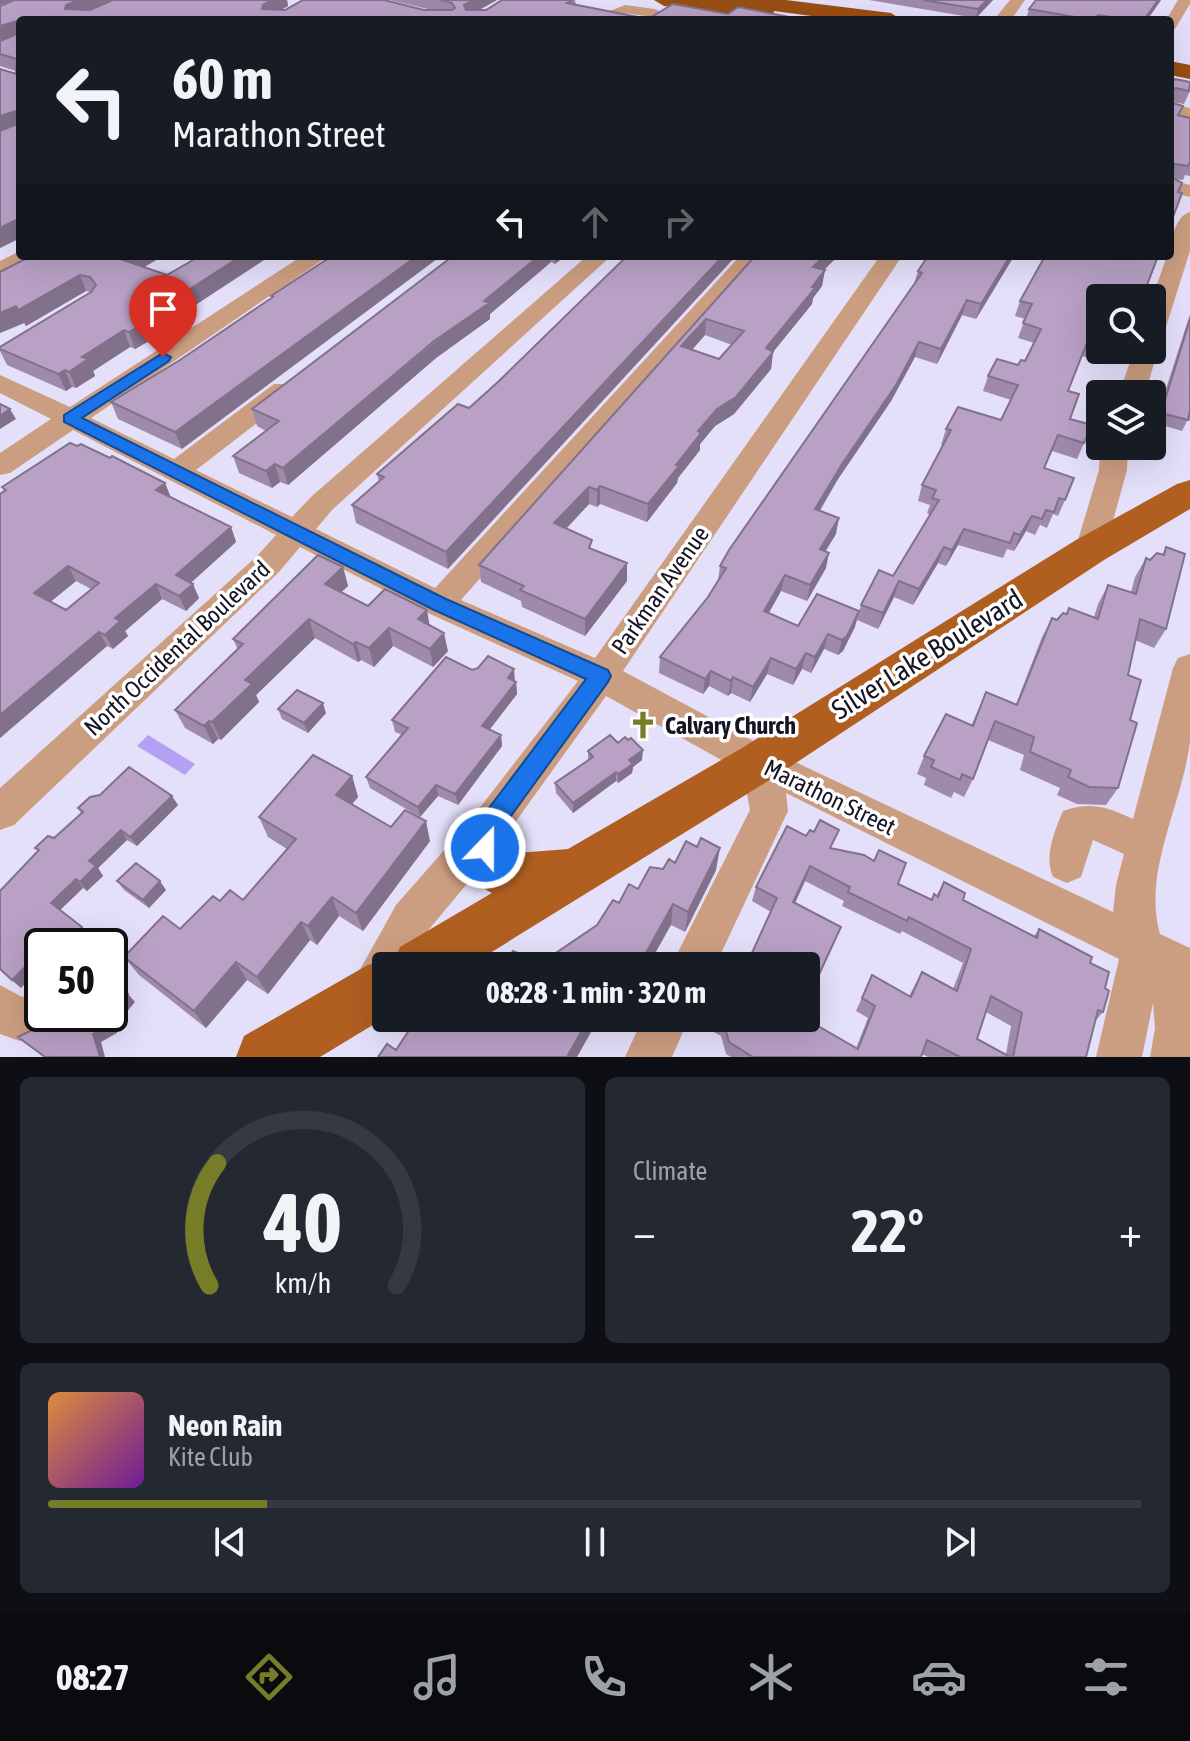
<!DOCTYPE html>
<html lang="en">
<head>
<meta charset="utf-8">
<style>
  :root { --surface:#171b24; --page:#242831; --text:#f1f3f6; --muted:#9ea1a6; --line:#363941; --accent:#777d27 }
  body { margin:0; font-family:"Asap Condensed",sans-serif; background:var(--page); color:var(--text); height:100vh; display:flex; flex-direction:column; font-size:30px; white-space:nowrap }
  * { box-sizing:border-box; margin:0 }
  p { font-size:26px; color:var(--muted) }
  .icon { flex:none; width:44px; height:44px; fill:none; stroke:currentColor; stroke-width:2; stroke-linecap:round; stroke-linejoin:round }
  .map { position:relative; height:1057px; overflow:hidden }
  .panel { display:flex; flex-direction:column; gap:20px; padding:20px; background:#0d0f14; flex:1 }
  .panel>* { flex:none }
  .top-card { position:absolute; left:16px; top:16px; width:1158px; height:244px; border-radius:8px; box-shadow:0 8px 32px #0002; background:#171b24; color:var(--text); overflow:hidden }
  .tools { position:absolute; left:1086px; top:284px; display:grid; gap:16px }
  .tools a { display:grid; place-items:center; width:80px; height:80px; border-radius:8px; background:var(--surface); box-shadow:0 8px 32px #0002; font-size:40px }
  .speed { position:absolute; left:24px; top:928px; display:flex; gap:16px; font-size:40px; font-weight:700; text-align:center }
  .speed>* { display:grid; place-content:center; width:104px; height:104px; border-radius:50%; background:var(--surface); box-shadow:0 8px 32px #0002; line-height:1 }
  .speed .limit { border:4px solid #111; border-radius:12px; background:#fff; color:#111 }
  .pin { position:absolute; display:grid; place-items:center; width:68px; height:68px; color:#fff; margin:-82px -34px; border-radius:50% 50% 50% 0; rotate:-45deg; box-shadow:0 0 8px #0007 }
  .pin .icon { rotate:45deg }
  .me { position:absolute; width:88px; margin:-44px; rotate:22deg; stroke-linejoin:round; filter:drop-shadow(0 0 6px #0008) }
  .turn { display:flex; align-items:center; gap:28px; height:168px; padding:0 24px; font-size:36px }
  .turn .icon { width:104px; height:104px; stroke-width:2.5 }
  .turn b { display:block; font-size:56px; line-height:68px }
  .lanes { display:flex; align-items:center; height:76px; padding:0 24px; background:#0003; justify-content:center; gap:40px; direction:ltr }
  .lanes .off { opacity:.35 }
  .big { font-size:60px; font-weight:700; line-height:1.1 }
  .panel .card { flex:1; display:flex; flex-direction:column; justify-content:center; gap:12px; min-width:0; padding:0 28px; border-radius:12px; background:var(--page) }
  .panel .dial { align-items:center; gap:0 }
  .dial svg { height:208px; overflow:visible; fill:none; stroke:var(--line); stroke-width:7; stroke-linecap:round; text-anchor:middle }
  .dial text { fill:var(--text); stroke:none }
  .song { display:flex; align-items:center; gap:24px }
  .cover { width:96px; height:96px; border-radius:12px; background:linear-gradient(135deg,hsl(30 70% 55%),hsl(280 70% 35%)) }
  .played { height:8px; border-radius:4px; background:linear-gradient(90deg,var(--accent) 20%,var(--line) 20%) }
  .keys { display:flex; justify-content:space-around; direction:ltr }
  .heat { display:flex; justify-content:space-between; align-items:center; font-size:44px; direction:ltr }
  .panel .tiles { flex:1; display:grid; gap:20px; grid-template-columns:1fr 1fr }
  .card:last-child { grid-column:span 2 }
  .trip { position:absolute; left:372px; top:952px; width:448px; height:80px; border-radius:8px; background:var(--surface); box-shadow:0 8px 32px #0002; font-weight:700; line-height:80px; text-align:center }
  .dock { display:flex; height:128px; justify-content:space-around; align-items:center; background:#090b0e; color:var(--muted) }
  .dock .icon { width:56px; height:56px }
  .dock .active { color:var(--accent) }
  .dock b { font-size:36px; color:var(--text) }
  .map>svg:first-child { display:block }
  .water { fill:#b3a1f5 }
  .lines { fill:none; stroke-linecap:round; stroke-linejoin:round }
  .minor { fill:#cc9e81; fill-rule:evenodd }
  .major { fill:#b05f21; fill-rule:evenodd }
  .highway { fill:#994f13; fill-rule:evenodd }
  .wall { fill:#9f8aaa; fill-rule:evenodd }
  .shaded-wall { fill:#82718b }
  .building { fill:#b9a1c6; stroke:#82718b; stroke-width:2; fill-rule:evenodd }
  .route { fill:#1a73e8; stroke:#114b97; stroke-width:2 }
  .labels { text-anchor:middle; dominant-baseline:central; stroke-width:7; stroke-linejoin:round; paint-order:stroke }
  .street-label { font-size:24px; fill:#171423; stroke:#fff }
  .poi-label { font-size:24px; font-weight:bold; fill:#171423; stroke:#fff; text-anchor:start }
  .near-street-label { font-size:28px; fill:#171423; stroke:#fff }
</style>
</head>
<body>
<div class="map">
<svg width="1190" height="1057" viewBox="0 0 1190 1057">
  <rect width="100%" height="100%" fill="#e5e0fa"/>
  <path class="water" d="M148 735 195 764 185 775 137 746Z"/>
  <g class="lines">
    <path class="minor" d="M1010 0H1025L1011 20H997L996 17Z
      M1178 0H1190V4L1175 29 1170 30V20H1166Z
      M625 5 655 9 662 13 657 20H642L645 16 625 13 632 20H616L607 12Z
      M1170 104 1190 108V118L1170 114Z
      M1170 180 1190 185V197L1170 192Z
      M1190 212V251L1164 333 1161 338 1152 340V298L1167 256H1170C1170 242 1175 216 1190 212Z
      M20 251V256H37L34 261 0 277V261Z
      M302 256H328L91 418 174 459 274 384H292L296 390 292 396 196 470 292 517 312 496 587 256H611L332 510 316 529 435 588 740 256H763L461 600 595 658 880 256H902L623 671 772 751 1113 912 1116 885 1124 854 1093 840 1081 877 1067 883 1053 877C1044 857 1054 832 1063 811 1090 801 1108 807 1133 819L1173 668 1178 658 1190 654C1190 683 1190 713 1190 741 1183 804 1142 871 1160 934L1190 948V1057H1150L1155 1028 1153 1003 1142 1057H1096L1119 959 786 793 788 811 715 966H671L750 810 743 772 606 696 496 849 426 933 408 966H386L384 1011 368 1017 352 1011 346 995 396 905 468 823 578 681 428 613 300 547 279 572 14 825 0 830V788L257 556 276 535 73 430 10 473 0 475V453L51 419 0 393V375L70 407Z
      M1152 344 1158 350 1145 394H1119L1134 350H1152Z
      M1100 446H1128L1127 470 1105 550 1101 558 1090 561 1079 558 1075 550 1099 470Z
      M0 985 22 997 35 992 42 995V1014H57L51 1030 20 1041 0 1034Z
      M643 1018H689L672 1057H625Z"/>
    <path class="major" d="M1190 480V509L1104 560 776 776 469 966H386V1017L320 1057H236L244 1036 366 966 386 958 394 961 400 947 492 893C474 885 459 858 458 838 458 832 462 825 464 820L482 813 500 820 509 844 517 853 568 849 742 748 1076 540 1177 484Z"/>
    <path class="highway" d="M654 0H786L891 13 902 20H842L774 11 773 18 765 19 664 6Z
      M1170 61 1190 65V79L1170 75Z"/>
  </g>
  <path class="wall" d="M14 0H287L288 6 281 10H285L303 0H384L424 10H432L389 0H497L479 10H486L502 0H575L576 5 648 19 673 4 728 14 738 7 805 20H20V238L0 248V69L16 74V71L0 66V41L4 39 0 40V6Z
    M869 0H993L976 18Z
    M1036 0H1161L1147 20H1034L1026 19 1029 9Z
    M1170 86 1190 91 1184 104 1173 102 1179 116 1190 118V176L1185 175 1183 180 1174 179 1178 192 1170 225Z
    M31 256H163L144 267 167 275 195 259 187 256H270L154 332 156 337 135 349 130 347 93 371 95 376 76 388 72 387 66 391 7 365 0 351V347L91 292 86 291 26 326 24 323 0 333V272Z
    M332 256 182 449 118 419 111 402 180 360 271 298V296Z
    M453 256H565L555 264 551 262 490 314V319L436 358 288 485 280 482 272 488 239 473 233 456 266 431 257 426 252 409Z
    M755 256H838L824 270 822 286 813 298 812 304 773 352 771 369 734 414 715 426 700 444V450L678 478 677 483 647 522 600 504 597 507 589 504 566 528 627 581 585 636 522 607 521 601 481 582 479 565ZM705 335 732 345 719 359 692 350Z
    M928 256H1014L976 319 962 315 937 364 915 357 891 401 838 479 820 511 836 534 825 551 826 568 807 601 781 591 769 613 798 626 859 611 861 605 893 576 930 515 927 513 930 505 918 501 922 485 943 445H941L946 429 1001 420 1011 400 983 391 988 376 1018 365 1025 361 1034 343 1018 338 1025 319 1015 316 1020 301 1158 256 1142 298H1100V350H1113L1107 363 1082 356 1068 391 1070 419 1092 425 1077 459 1052 451 1044 468 1065 500 1058 516 1053 514 1047 528 1040 525 1035 535 1026 531 1014 551 1007 549 1003 558 958 545 946 566 938 563 913 605 894 597 878 629 857 620 843 651 838 655 824 649 811 673 802 669 793 685 767 674 750 702 731 693 728 696 709 686 703 694 659 673 660 657 708 597 718 581 720 566 914 284 918 271Z
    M1190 314V421L1188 419 1182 431 1155 423Z
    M499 381 448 569 356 523 352 505 379 482 377 474 469 408Z
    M77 446 110 458 165 483 171 498 231 527 236 542 191 582 199 598 186 611 162 599 125 631 128 636 113 649 107 646 0 738V494L4 491 2 487ZM76 581 91 589 66 610 50 602Z
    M1166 547V629L1154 648 1135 640 1128 675 1130 720 1118 788 1106 805 1077 804 1057 795 1060 788 1020 770 1024 755 988 740 973 779 964 797 954 792 951 798 924 785 926 778 917 774 924 756 971 726 986 692 1016 704 1042 637 1052 618 1057 620 1066 614 1069 608 1094 617 1098 604 1108 585 1131 592 1135 577 1146 558 1150 560 1162 555Z
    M343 567 348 586 341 592 368 606 430 625 448 651 433 667 393 646 374 667 361 660 358 662 315 638 256 695 259 702 221 740 218 739 213 744 185 728 175 710 238 650 233 639Z
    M514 669V682H516L517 694 490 729 501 735 502 746 458 805 438 796 420 817 370 788 366 777 402 735 395 732 392 720 472 670Z
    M278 709 326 713 308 733 282 719Z
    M588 751 642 760 633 767 632 773 618 783 616 781 573 813 556 793 555 783 588 760Z
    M352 776 358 797 352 804 391 827 430 841 363 931 339 916 317 945 310 940 268 994 247 980 206 1028 139 975 124 957 180 929 220 901 243 900 287 849 268 837 259 817Z
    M178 805 137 846 127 840 98 868 103 876 87 891 83 888 60 910 90 936 80 946H69L65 943 62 946H42L21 988 0 970 38 851 35 848 54 838 81 813 78 808Z
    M832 849 931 900 934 894 936 896 944 882 963 900 1034 936 1039 929 1090 963 1105 988 1103 1012 1096 1020 1086 1057H928L922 1054 921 1057H731L726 1054 721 1036 695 1022 696 1018H804L856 1048 868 1018 856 1011 872 975 909 996 922 972 953 989 963 963 902 931 900 934 842 906 844 901 805 881 795 903 835 941 810 996 806 993V966H746L771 912 752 901 756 887ZM986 1012 1011 1026 1006 1054 977 1039Z
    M675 863 716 870 685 932 671 925 541 963 597 925 619 903 663 869Z
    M117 881 166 890 149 908 124 890Z"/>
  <path class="shaded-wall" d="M0 0H14L0 5Z
    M78 0H113L71 17 65 9 66 5Z
    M272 0H287L288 6 266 17 262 9 263 5Z
    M473 0H497L466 17 464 5Z
    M987 0H993L976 18 978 9Z
    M1158 0H1161L1147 20H1144Z
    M17 21 20 34 0 40V26Z
    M16 111 20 126 0 132V116Z
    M20 218V238L0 248V228Z
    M129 256H163L129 276 123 260Z
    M241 256H270L154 332 156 337 135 349 129 332 145 318Z
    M417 256H441L182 449 175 432Z
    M539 256H550L551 262 490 314V319L436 358 288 485 283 468Z
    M555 256H565L555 264Z
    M723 256H736L448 569 446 552Z
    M824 256H838L810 283 813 267Z
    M1010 256H1014L976 319 981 304Z
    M825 270 822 286 813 298 812 304 773 352 771 369 734 414 715 426 700 444V450L678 478 677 483 647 522 648 504 698 431 766 348Z
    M80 275 86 291 26 326 18 310Z
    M967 300 962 315 937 364 941 349Z
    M16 306 24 323 0 333V313Z
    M706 319 705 335 680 363 681 346Z
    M124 330 130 347 93 371 95 376 76 388 69 372 82 357Z
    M919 342 915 357 891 401 838 479 811 524 815 509Z
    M65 370 72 387 66 391 58 374Z
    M10 409 16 419 0 429V416Z
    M275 464 280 482 272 488 266 471Z
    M165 483 171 498 156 490Z
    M600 486V504L597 507V490Z
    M589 487V504L555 541 554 523Z
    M1032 516 1026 531 1014 551 1020 535Z
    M839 518 836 534 817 565 820 549Z
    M231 527 236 542 183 590 176 575Z
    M964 529 958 545 946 566 952 550Z
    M944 547 938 563 913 605 919 589Z
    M829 553 826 568 807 601 810 585Z
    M627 563V581L585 636V619Z
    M68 566 76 581 43 608 34 593Z
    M343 567 348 586 330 603 325 584Z
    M785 575 781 591 761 626 764 611Z
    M899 581 894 597 878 629 883 613Z
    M156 584 162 599 125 631 128 636 113 649 105 635 115 618Z
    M193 584 199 598 186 611 179 596Z
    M427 610 430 628 418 619Z
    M859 611 855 627 843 651 838 655 842 640Z
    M309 619 315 638 256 695 259 702 221 740 212 722 245 680Z
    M389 628 393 646 374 667 369 648Z
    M99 632 107 646 0 738V715Z
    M444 633 448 651 433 667 430 649Z
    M828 634 824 649 811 673 815 657Z
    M356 642 361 660 358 662 353 644Z
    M806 653 802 669 793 685 796 669Z
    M771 658 767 674 750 702 753 687Z
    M514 669 515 681 509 690 508 678Z
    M711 671 709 686 703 694 705 679Z
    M733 677 731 693 728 696 731 681Z
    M516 682 517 694 484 737 482 726Z
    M323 703 326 713 308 733 304 723Z
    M209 721 218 739 213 744 204 726Z
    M501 735 502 746 458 805 455 794Z
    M643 750 642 760 633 767 632 773 618 783V774L629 760Z
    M616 772V781L573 813V803Z
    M352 776 358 797 343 815 336 795Z
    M436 785 438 796 420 817 418 807Z
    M172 796 178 805 137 846 130 837Z
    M426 821 430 841 363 931 356 913Z
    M121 830 127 840 98 868 103 876 87 891 80 882 89 861Z
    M720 848 716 870 685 932 688 912Z
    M810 866 805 881 789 916 793 902Z
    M76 879 83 888 59 911 51 903Z
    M160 881 166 890 149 908 143 900Z
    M332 897 339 916 317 945 308 926Z
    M673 904 671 925 648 966H641L642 960Z
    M301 922 310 940 268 994 257 977Z
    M82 927 90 936 80 946H71L67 942Z
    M57 934 65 943 62 946H46Z
    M42 950V966L21 988 12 980Z
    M236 962 247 980 206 1028 194 1011Z
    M128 994 135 1002 120 1020 117 1033 101 1042 105 1057H100L93 1034Z
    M589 1018H599L577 1057H567Z"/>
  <path class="building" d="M14 0H78L66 5 65 9 90 10 113 0H272L263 5 262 9 285 10 303 0H384L424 10H452L455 8 452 3 441 0H473L464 5 466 10H486L502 0H573L567 3 648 19 673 4 728 14 738 7 805 20H20V218L0 228V131L17 124 16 111 0 116V69L16 74 17 59 0 54V41L17 34V21L0 26V6Z
    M923 0H987L978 9Z
    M1036 0H1158L1144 20H1131L1098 15 1094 20H1092L1029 9Z
    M1175 79 1190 82 1189 91 1176 88 1172 91 1173 103 1183 106 1178 115 1190 118V162L1188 166 1174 164 1173 178 1182 183 1178 192 1182 193 1170 225V86Z
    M31 256H129L123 260 167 275 200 256H241L145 318 150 320 129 332 124 330 82 357 88 359 69 372 65 370 58 374 0 349V347L91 292 96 285 90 277 80 275 18 310 16 306 0 313V272Z
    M332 256H417L175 432 111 402 180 360 273 297 271 296Z
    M453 256H539L484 301 489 303 434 341 283 468 275 464 266 471 233 456 279 421 252 409Z
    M627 256H723L446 552 352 505 384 477 377 474 458 404 469 408 499 381Z
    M755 256H824L813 267 825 270 812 287 815 288 766 348 773 352 736 397 717 409 698 431 701 433 676 465 679 466 648 504 600 486 597 490 589 487 554 523 592 540 589 548 627 563 585 619 520 590 524 586 479 565ZM706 319 744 331 719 359 681 346Z
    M928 256H1010L981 304 967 300 941 349 919 342 896 385 842 464 815 509 839 518 820 549 829 553 810 585 785 575 764 611 798 626 817 594 859 611 847 636 842 640 828 634 815 657 806 653 796 669 771 658 753 687 733 677 731 681 711 671 705 679 660 657 708 597 726 568 720 566 729 550 922 273 918 271Z
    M1045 256H1158L1144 293 1140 292 1137 298H1100V344L1088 340 1068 391 1079 394 1070 419 1092 425 1084 443 1058 435 1044 468 1074 478 1065 500 1059 498 1054 512 1046 510 1042 519 1032 516 1020 535 1014 533 1010 543 964 529 952 550 944 547 919 589 899 581 883 613 861 605 879 570 893 576 939 500 932 498 936 490 922 485 951 430 946 429 958 407 1001 420 1018 385 988 376 997 359 1018 365 1021 360 1025 361 1041 329 1023 323 1032 304 1020 301Z
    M1190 319V410L1188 420 1161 413Z
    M0 404 10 409 0 416Z
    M70 443 77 446 81 444 110 458 112 456 165 483 156 490 231 527 176 575 193 584 179 596 156 584 115 618 120 621 105 635 99 632 0 715V494L6 490 2 487ZM68 566 99 583 66 610 34 593Z
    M1166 547 1185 554 1166 629 1140 619 1128 675 1141 680 1130 720 1137 723 1118 788 1089 787 1068 777 1071 770 1030 752 1034 737 995 721 973 779 962 774 960 780 931 767 934 760 924 756 946 714 973 726 986 692 1017 705 1052 618 1057 620 1063 613 1067 614 1069 608 1098 619 1108 585 1136 594 1146 558 1150 560 1157 553 1164 555Z
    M318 555 343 567 325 584 368 606 385 589 427 610 418 619 444 633 430 649 389 628 369 648 356 642 353 644 309 619 245 680 252 684 212 722 209 721 204 726 175 710 243 644 233 639Z
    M488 656 514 669 508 678 516 682 482 726 501 735 455 794 436 785 418 807 366 777 408 728 392 720 446 657 472 670 478 668Z
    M297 690 323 703 304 723 278 709Z
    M610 735 618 743 625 737 628 740 631 738 643 750 629 760 633 764 618 774 616 772 573 803 555 783 593 757 588 751Z
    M313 755 352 776 336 795 391 827 405 810 426 821 356 913 332 897 308 926 301 922 257 977 236 962 194 1011 124 957 163 916 180 929 213 896 220 901 230 890 243 900 296 839 259 817Z
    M129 767 172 796 130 837 121 830 89 861 96 866 80 882 76 879 51 903 82 927 67 942 57 934 46 946H42V950L12 980 0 969V891L39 850 35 848 48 836 54 838 83 812 78 808 90 797 100 795Z
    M820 820 839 830 830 848 864 855 874 861 879 850 906 863 898 884 932 900 934 894 938 897 944 882 965 893 963 900 1037 938 1039 929 1092 957 1090 963 1109 972 1105 988 1109 991 1103 1012 1098 1010 1086 1057H1013L1022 1013 991 996 977 1039 1010 1057H960L927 1040 921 1057H753L729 1042 724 1024 714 1018H804L858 1049 875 1006 862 998 872 975 911 997 922 972 957 991 971 949 909 917 907 921 848 892 850 887 810 866 793 902 841 927 815 983 806 977V966H787L785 965 784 966H746L777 898 756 887 787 826 806 836 810 830 814 832Z
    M701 838 720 848 688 912 673 904 642 960 646 963 644 966H503L513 951 541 963 597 925 613 900 619 903 629 884 638 889 650 867 663 869 669 859 675 863 686 841 697 847Z
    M136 863 160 881 143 900 117 881Z
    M110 981 128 994 113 1012 109 1025 93 1034 100 1057H45L18 1037 46 1023 49 1014H110Z
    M417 1018H589L567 1057H378L387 1044 396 1050Z"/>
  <path class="route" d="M163 353 171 357 169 361 82 418 446 599 608 670 611 676 608 682 495 838 497 848 493 856 485 859 477 856 471 836 474 828 586 679 432 609 64 422V415Z"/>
  <defs>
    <symbol id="church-bare" viewBox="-9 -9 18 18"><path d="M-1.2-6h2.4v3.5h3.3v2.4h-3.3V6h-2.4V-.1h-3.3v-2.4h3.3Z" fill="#777d27" stroke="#fff" stroke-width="2.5" paint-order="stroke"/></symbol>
  </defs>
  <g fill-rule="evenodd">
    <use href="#church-bare" x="623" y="705" width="40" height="40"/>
  </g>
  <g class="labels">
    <g class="street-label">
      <text transform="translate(660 590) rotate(-55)">Parkman Avenue</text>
      <text transform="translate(177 648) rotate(-43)">North Occidental Boulevard</text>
      <text transform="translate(830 797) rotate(26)">Marathon Street</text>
    </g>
    <g class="poi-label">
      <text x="665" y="725">Calvary Church</text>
    </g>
    <g class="near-street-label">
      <text transform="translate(927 654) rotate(-32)">Silver Lake Boulevard</text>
    </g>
  </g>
</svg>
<div class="tools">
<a><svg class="icon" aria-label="search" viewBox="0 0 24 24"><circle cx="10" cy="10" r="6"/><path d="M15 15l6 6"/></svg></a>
<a><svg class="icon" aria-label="layers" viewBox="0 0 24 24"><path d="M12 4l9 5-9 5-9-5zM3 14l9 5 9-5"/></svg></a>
</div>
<div class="speed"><div class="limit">50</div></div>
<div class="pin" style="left:163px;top:357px;background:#d93025"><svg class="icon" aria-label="arrive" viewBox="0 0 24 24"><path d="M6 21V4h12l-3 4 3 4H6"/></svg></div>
<svg class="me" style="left:485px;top:848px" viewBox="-20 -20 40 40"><circle r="17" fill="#1a73e8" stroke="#fff" stroke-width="3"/><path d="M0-11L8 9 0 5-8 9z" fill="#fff"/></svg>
<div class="trip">08:28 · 1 min · 320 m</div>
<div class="top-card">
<div class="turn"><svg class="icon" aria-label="left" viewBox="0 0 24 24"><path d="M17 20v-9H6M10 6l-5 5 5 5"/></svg><div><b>60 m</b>Marathon Street</div></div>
<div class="lanes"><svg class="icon" aria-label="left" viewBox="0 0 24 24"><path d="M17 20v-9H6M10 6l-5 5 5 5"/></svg><svg class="icon off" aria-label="ahead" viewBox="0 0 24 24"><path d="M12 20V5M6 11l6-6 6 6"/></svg><svg class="icon off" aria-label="right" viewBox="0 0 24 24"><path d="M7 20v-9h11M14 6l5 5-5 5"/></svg></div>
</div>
</div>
<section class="panel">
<div class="tiles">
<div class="card dial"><svg viewBox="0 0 100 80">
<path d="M14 69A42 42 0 1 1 86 69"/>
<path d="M14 69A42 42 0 0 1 17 22" stroke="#777d27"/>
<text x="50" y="56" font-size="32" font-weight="700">40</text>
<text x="50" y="72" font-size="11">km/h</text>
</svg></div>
<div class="card"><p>Climate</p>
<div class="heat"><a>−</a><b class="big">22°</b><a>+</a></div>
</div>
<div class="card">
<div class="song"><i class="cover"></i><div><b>Neon Rain</b><p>Kite Club</p></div></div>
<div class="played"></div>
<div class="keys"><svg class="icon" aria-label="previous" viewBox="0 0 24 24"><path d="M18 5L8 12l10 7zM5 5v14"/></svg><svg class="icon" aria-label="pause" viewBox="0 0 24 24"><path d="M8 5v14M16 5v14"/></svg><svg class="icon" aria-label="next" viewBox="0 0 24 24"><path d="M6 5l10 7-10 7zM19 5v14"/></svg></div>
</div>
</div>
</section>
<nav class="dock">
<b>08:27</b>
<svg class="icon active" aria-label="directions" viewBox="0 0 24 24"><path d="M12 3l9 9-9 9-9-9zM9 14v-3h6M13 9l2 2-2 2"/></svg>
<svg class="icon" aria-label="music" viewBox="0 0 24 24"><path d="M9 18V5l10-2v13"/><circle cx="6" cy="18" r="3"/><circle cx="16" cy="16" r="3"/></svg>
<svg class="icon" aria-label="phone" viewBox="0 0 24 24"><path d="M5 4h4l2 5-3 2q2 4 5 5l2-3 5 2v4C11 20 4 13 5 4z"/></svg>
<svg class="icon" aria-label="climate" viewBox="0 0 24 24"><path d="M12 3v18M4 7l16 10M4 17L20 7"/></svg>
<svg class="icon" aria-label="car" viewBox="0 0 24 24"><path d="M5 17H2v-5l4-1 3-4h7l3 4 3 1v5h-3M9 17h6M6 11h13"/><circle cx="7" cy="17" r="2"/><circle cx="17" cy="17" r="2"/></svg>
<svg class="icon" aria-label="filters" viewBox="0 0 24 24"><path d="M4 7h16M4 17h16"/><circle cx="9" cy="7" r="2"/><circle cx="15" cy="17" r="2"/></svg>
</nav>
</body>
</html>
